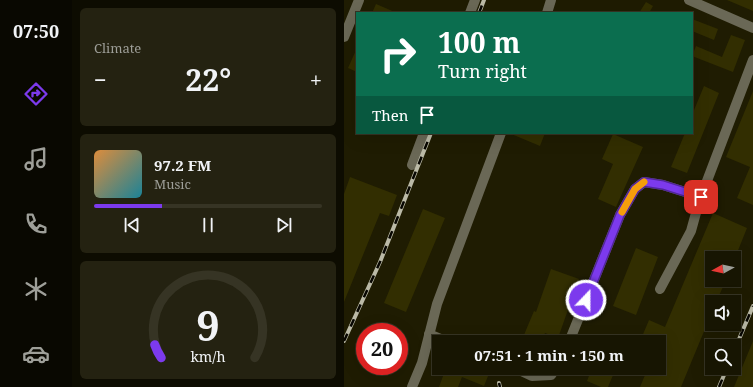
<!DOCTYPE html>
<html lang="en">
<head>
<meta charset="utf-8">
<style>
  :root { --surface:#171502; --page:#242211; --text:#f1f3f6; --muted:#9e9f99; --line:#363424; --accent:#7c3aed }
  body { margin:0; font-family:"Noto Serif",serif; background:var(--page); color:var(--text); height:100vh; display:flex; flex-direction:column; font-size:15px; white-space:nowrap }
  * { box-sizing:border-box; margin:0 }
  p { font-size:13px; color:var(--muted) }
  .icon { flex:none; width:22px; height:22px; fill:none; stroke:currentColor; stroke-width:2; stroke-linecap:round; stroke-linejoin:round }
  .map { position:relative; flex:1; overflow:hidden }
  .side { display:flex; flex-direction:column; gap:8px; padding:8px; background:#0d0c01; width:272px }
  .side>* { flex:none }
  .banner { position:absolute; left:12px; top:12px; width:337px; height:122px; border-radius:0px; box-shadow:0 4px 16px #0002,0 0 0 1px var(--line); background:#0b6e4f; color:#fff; overflow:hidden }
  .needle { width:26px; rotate:262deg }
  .buttons { position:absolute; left:361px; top:251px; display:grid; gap:8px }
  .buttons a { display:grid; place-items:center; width:36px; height:36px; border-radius:0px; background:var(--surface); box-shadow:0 4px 16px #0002,0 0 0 1px var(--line); font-size:20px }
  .speed { position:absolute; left:12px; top:323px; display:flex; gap:8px; font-size:20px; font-weight:700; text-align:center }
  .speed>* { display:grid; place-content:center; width:52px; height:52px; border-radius:50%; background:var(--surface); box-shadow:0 4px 16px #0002,0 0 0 1px var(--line); line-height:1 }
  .speed .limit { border:6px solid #d22; background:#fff; color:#111 }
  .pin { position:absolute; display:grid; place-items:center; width:34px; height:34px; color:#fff; margin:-17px; border-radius:8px; box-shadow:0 2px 6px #0006 }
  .me { position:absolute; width:44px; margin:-22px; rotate:22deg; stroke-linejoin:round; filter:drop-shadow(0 0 3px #0008) }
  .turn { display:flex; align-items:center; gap:14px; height:84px; padding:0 16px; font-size:18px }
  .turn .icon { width:52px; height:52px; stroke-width:2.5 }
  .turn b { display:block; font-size:28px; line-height:34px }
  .then { display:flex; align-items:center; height:38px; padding:0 16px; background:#0003; gap:8px; font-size:15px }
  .big { font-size:30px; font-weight:700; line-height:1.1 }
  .side .widget { flex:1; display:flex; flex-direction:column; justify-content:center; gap:6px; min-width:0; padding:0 14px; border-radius:6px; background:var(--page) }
  .side .dial { align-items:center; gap:0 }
  .dial svg { height:104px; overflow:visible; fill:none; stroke:var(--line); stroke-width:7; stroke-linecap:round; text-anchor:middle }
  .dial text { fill:var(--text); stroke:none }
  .song { display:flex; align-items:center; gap:12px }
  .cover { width:48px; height:48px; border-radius:6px; background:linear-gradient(135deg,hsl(30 70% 55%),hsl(190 70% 35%)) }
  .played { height:4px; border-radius:2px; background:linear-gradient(90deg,var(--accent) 30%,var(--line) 30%) }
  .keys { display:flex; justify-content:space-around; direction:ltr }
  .heat { display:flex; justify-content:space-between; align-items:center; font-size:22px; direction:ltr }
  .trip { position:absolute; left:88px; top:335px; width:234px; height:40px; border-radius:0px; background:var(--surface); box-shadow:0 4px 16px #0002,0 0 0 1px var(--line); font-weight:700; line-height:40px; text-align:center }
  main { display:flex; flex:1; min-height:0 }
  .tab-bar { display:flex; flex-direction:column; width:72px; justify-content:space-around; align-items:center; background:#090801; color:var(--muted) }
  .tab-bar .icon { width:28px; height:28px }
  .tab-bar .selected { color:var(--accent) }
  .tab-bar b { font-size:18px; color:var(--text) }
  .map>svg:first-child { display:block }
  .building { fill:#322e01 }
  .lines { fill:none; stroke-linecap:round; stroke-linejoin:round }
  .minor { stroke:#6a6856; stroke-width:10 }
  .rail-casing { stroke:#bbbaa7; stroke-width:4 }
  .rail { stroke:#070601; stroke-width:2.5; stroke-dasharray:8; stroke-linecap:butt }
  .route-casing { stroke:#51269a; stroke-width:10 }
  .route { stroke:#7c3aed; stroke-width:7 }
  .slow { stroke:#f59e0b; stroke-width:7 }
</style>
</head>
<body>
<main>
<nav class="tab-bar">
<b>07:50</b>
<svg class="icon selected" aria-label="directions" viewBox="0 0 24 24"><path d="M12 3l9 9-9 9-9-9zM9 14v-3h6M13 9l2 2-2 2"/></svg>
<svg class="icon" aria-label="music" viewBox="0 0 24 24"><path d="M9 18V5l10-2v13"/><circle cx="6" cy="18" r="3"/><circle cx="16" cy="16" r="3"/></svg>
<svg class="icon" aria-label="phone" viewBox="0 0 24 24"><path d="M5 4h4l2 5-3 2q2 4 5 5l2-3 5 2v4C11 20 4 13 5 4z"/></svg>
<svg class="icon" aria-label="climate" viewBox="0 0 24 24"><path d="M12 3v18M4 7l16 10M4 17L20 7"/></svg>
<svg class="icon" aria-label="car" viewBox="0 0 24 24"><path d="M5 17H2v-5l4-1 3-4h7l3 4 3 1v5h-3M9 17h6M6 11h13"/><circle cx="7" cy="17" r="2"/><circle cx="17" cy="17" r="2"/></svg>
</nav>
<section class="side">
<div class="widget"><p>Climate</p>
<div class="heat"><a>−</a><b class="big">22°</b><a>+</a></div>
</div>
<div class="widget">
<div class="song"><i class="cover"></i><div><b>97.2 FM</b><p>Music</p></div></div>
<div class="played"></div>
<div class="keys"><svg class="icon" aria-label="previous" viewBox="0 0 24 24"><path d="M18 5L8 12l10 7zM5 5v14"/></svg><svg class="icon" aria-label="pause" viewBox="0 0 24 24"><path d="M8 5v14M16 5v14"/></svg><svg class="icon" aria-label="next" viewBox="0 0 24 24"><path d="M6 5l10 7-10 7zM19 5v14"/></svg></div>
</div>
<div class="widget dial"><svg viewBox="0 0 100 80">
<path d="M14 69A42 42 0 1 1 86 69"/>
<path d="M14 69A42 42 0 0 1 9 59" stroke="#7c3aed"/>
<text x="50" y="56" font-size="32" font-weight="700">9</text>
<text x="50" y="72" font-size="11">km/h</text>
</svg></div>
</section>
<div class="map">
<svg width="409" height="387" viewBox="0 0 409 387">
  <rect width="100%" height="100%" fill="#1f1c02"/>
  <path class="building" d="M383 0H409V11Z
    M302 2 309 6 305 13H295Z
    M32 4 53 13H28Z
    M348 19 374 29 370 40 348 31Z
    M387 35 401 40 389 72 348 56 352 46 378 57Z
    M13 48V72L4 68Z
    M360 86 375 93 343 173 327 167 341 133H348V115Z
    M409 91V205L393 198 406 167 382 157Z
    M165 133H201L196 146Z
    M269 134 299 147 272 207 254 199 269 164 258 159Z
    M6 177 53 195 45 216 36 213 0 302V194Z
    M79 209 101 218 62 312 40 303Z
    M369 213 403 228 391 258H368V280H382L378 289 372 302H368V312L337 387H296L304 368H315V342H305L297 339 305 320 321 327Z
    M292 248 314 257 292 315 269 306Z
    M207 269 235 279 214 338 201 333 197 342H177L190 311 192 312Z
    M409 341V387H390Z
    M102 368H137L146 371 140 386 118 377 114 387H95Z
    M248 368H272L264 387H257L243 381Z"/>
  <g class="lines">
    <path class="minor" d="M345 0 409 28
      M126 13 131 0
      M203 13 207 0
      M0 37 15 0
      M68 165 80 133
      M316 289 347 231 355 202 409 60
      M85 334 104 342
      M225 342 276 215 291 189 300 182 319 185 357 197
      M171 368 188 376 207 375 212 368
      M68 387 78 363 93 304 157 133"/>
    <defs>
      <path id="rail" d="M135 13 140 0
        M0 341 36 262 87 133
        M390 351 409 306
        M155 383 156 387
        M375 387 383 368"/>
    </defs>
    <use href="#rail" class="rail-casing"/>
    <use href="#rail" class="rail"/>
  </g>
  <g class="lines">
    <defs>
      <path id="route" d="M242 300 276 215 291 189 300 182 319 185 357 197"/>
    </defs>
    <use href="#route" class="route-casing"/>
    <use href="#route" class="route"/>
    <path class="slow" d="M278 212 291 189 300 182"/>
  </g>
</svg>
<div class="buttons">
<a><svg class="needle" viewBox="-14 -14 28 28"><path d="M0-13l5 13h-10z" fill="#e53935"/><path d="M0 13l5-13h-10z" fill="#9e9f99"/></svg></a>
<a><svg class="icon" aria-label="sound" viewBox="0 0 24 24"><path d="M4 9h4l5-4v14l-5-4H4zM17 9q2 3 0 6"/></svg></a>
<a><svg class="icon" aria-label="search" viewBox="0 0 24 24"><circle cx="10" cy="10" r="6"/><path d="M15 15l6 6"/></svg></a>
</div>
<div class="speed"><div class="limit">20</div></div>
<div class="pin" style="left:357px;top:197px;background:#d93025"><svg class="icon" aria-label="arrive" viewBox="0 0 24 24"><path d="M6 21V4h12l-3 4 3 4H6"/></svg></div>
<svg class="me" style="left:242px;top:300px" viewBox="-20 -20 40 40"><circle r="17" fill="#7c3aed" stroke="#fff" stroke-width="3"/><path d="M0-11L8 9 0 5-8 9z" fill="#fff"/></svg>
<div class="trip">07:51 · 1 min · 150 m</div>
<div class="banner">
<div class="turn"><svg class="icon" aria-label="right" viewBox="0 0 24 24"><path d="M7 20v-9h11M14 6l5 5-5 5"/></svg><div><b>100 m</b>Turn right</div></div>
<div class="then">Then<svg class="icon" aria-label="arrive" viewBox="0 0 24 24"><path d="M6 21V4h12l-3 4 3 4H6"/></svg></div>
</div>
</div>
</main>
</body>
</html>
